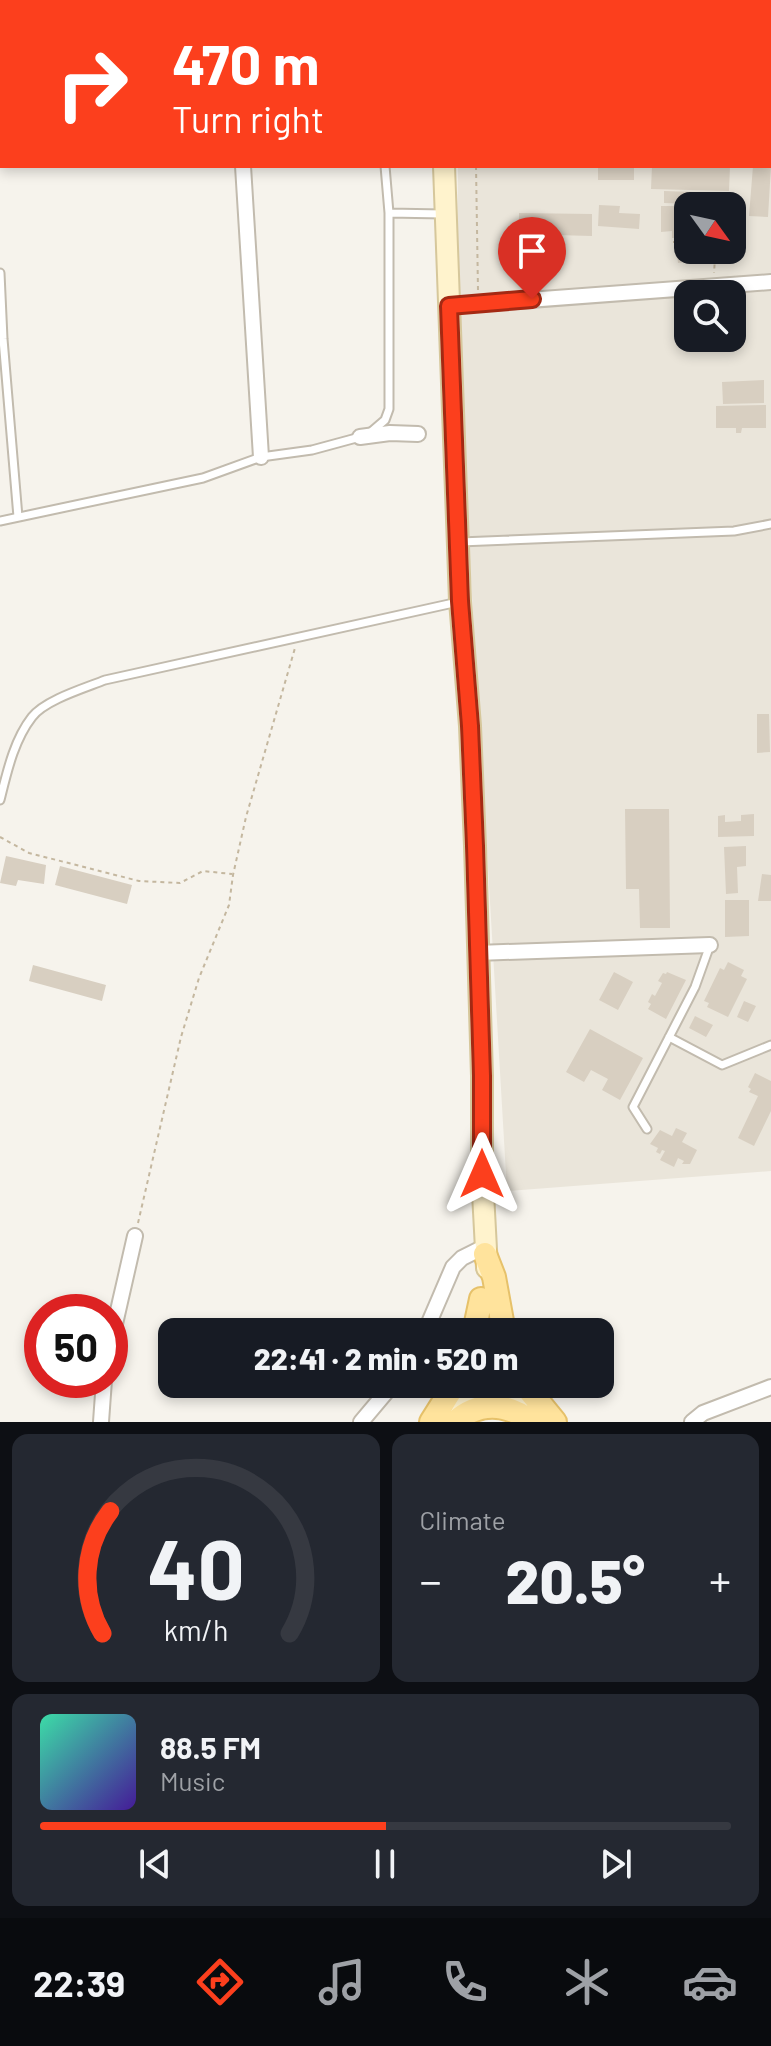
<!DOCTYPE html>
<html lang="en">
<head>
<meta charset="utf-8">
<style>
  :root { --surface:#171b24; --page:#242831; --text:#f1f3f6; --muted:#9ea1a6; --line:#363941; --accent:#fc3f1d }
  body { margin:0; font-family:Barlow,sans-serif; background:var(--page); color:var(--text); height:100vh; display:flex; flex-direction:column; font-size:30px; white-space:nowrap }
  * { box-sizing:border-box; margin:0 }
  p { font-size:26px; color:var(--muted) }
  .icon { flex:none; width:44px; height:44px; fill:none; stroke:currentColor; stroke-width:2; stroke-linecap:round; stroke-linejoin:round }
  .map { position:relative; height:1422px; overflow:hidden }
  .drawer { display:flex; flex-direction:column; gap:12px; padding:12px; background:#0d0f14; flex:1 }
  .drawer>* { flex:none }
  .top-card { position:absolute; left:0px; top:0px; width:772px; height:168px; box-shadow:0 4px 12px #0003; background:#fc3f1d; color:#fff; overflow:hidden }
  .needle { width:52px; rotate:123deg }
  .fabs { position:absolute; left:674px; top:192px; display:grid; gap:16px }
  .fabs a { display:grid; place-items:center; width:72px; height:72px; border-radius:16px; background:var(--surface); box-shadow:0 4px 12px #0003; font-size:40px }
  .speed { position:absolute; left:24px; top:1294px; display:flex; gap:16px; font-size:40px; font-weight:700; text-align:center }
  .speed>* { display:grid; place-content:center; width:104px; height:104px; border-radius:50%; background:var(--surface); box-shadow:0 4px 12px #0003; line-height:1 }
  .speed .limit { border:12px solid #d22; background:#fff; color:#111 }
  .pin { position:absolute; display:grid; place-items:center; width:68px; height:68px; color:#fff; margin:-82px -34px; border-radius:50% 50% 50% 0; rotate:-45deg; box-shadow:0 0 8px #0007 }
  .pin .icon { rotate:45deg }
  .me { position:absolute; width:88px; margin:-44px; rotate:0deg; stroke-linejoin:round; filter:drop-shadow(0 0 6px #0008) }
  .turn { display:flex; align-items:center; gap:28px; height:168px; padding:0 40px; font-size:36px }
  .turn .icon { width:104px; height:104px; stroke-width:2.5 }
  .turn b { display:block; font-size:56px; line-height:68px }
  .big { font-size:60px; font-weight:800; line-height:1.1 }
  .drawer .card { flex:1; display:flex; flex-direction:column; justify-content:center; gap:12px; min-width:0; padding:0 28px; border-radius:16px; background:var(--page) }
  .drawer .dial { align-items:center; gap:0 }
  .dial svg { height:208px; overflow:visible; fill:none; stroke:var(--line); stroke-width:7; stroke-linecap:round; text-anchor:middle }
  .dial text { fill:var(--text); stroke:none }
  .song { display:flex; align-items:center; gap:24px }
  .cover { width:96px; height:96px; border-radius:12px; background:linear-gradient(135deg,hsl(160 70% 55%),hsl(260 70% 35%)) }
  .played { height:8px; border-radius:4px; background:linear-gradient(90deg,var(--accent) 50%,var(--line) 50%) }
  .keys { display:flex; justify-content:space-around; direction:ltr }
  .heat { display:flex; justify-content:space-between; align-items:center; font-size:44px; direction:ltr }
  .drawer .tiles { flex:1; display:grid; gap:12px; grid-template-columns:1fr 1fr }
  .card:last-child { grid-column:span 2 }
  .trip { position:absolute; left:158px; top:1318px; width:456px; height:80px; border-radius:16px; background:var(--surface); box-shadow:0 4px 12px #0003; font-weight:800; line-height:80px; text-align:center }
  .dock { display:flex; height:128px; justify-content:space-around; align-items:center; background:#090b0e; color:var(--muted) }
  .dock .icon { width:56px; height:56px }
  .dock .selected { color:var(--accent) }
  .dock b { font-size:36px; color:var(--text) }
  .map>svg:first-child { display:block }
  .residential { fill:#eae5da; fill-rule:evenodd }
  .building { fill:#d8cfc1 }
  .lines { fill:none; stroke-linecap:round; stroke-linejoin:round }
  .lane-casing { stroke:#c2bbae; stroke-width:11 }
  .street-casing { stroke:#c2bbae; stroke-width:18 }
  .secondary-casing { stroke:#d6c79b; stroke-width:24 }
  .primary-casing { stroke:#e6c16a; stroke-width:26 }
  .path { stroke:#c4b79f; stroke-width:2; stroke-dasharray:4 4; stroke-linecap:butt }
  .lane { stroke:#fff; stroke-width:7 }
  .street { stroke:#fff; stroke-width:14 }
  .secondary { stroke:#fff3cd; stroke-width:20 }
  .primary { stroke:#ffe39c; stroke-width:22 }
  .route-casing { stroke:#a42913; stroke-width:20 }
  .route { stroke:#fc3f1d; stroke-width:14 }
</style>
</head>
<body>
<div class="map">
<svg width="771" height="1422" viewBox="0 0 771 1422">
  <rect width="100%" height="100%" fill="#f6f3ec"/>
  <path class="residential" d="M459 0H771V1171L507 1191 456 323 458 166H770V2ZM688 206H732V250H688ZM688 294H732V338H688Z"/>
  <path class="building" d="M652 166H730L729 191 651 189Z
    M753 166H771L768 217 749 216Z
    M598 167H634V180H598Z
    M664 191 721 193 720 205 664 203Z
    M599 205 620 206 619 213 640 214 639 229 598 226Z
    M661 206H688V238H672V231L661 232Z
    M519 213 592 214V236L519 234Z
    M683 247 684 254 689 253 688 250H702L703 260 678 263 676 248Z
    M764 380V403L723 404 722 382Z
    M766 405V428H742L741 433H736V428H716V406Z
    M757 714H769L770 752 757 753Z
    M625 809H669L670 928H640L639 889H626Z
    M754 814V836L718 837V816L725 815V822L741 821V815Z
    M746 846V866L737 867 738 893 726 894 724 847Z
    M6 856 46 865 44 884 18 880 16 886 0 883Z
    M60 866 132 885 127 904 55 885Z
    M762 874 771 875V901H758Z
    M725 900H749V936L725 937Z
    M728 962 744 970 741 976 747 979 728 1017 707 1007 709 1003 704 1001 720 968 724 970Z
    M33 965 106 985 102 1001 29 981Z
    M614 972 633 982 618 1010 599 1000Z
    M667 972 686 980 666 1019 648 1009 651 1004 648 1002 652 994 655 996 662 983 658 981 663 973 666 974Z
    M744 1001 756 1006 748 1022 737 1017Z
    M695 1016 713 1025 706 1037 689 1028Z
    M590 1029 643 1058 620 1100 602 1090 608 1079 591 1070 584 1082 566 1072Z
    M755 1073 771 1081V1111L754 1146 738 1138 758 1096 749 1092 751 1089 748 1087Z
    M676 1128 687 1133 682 1142 697 1150 690 1164H682L684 1161 678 1158 674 1167 660 1160 665 1151 662 1150 660 1154 656 1152 658 1148 650 1144 660 1130 672 1136Z"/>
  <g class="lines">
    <defs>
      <path id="lane" d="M0 34H2
        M385 166 389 213 443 214
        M0 273 3 339 18 517
        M371 432 385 420 389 409V213
        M0 521 203 478 261 457 312 450 360 437
        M460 542 734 531 771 524
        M0 800C7 772 14 740 32 717 45 700 85 688 105 680L458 602
        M669 1037 722 1065 771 1045
        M647 1129 633 1107 695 987 710 945"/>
      <path id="street" d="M243 166 261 457
        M449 306 771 282
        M360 437 390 433 418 434
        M477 953 710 945
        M425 1332 453 1267 462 1258 484 1247
        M110 1346 135 1236
        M101 1422 104 1380
        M361 1422 393 1384
        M692 1422 703 1413 771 1387"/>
      <path id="secondary" d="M442 2V0
        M444 166 460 601 470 726 475 846 482 1076V1174L487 1268
        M502 1384 520 1412
        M458 1419 475 1384"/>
      <path id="primary" d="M485 1254 494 1277 504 1332
        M474 1332 481 1299
        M524 1384 555 1422
        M431 1422 455 1384
        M455 1422C480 1400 507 1403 532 1422"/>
    </defs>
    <use href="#lane" class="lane-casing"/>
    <use href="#street" class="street-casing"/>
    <use href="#secondary" class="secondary-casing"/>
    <use href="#primary" class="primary-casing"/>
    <path class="path" d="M477 2 478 0
      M476 166 478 291
      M673 242H688
      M710 250 715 258 714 273
      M0 837 29 853 139 881 180 883 203 871 232 874
      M138 1223 181 1037 199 978 229 905 233 875 246 817 295 648"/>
    <use href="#lane" class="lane"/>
    <use href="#street" class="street"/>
    <use href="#secondary" class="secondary"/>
    <use href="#primary" class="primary"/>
  </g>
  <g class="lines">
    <defs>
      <path id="route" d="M482 1174V1076L475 846 470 726 460 601 449 306 532 299"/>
    </defs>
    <use href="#route" class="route-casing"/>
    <use href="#route" class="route"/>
  </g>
</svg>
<div class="fabs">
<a><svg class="needle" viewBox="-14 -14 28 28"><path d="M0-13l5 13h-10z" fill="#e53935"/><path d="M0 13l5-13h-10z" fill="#9ea1a6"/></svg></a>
<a><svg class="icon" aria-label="search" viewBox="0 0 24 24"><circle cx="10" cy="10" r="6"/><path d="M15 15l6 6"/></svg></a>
</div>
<div class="speed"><div class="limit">50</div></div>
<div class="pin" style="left:532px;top:299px;background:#d93025"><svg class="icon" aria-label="arrive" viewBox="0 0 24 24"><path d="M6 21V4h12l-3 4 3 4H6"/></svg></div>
<svg class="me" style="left:482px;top:1174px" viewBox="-20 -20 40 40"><path d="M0-17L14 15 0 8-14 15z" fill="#fc3f1d" stroke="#fff" stroke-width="4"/></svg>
<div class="trip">22:41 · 2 min · 520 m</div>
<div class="top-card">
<div class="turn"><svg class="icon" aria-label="right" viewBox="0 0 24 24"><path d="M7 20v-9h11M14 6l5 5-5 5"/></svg><div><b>470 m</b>Turn right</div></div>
</div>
</div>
<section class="drawer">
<div class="tiles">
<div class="card dial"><svg viewBox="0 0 100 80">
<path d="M14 69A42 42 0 1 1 86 69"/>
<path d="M14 69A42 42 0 0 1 17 22" stroke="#fc3f1d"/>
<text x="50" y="56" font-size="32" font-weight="700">40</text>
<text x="50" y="72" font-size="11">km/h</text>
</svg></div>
<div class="card"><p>Climate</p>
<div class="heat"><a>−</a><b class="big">20.5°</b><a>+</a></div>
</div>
<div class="card">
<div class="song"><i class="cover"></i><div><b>88.5 FM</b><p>Music</p></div></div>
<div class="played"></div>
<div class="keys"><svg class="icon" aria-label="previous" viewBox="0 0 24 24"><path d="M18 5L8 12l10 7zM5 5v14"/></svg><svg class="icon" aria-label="pause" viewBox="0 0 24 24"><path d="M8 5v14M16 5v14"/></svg><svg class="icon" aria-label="next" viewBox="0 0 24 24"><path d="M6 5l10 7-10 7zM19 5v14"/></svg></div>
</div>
</div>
</section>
<nav class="dock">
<b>22:39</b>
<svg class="icon selected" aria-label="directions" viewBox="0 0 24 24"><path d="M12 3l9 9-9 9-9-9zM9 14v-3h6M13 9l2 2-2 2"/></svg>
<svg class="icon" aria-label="music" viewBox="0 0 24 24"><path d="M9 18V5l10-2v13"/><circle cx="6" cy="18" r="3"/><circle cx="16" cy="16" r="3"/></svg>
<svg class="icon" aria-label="phone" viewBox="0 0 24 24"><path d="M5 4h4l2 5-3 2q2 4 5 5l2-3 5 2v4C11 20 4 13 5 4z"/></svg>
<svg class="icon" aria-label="climate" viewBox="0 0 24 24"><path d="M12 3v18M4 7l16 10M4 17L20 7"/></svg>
<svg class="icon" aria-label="car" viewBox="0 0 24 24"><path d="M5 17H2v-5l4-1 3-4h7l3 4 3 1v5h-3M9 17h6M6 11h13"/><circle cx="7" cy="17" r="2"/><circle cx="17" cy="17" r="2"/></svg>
</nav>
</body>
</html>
